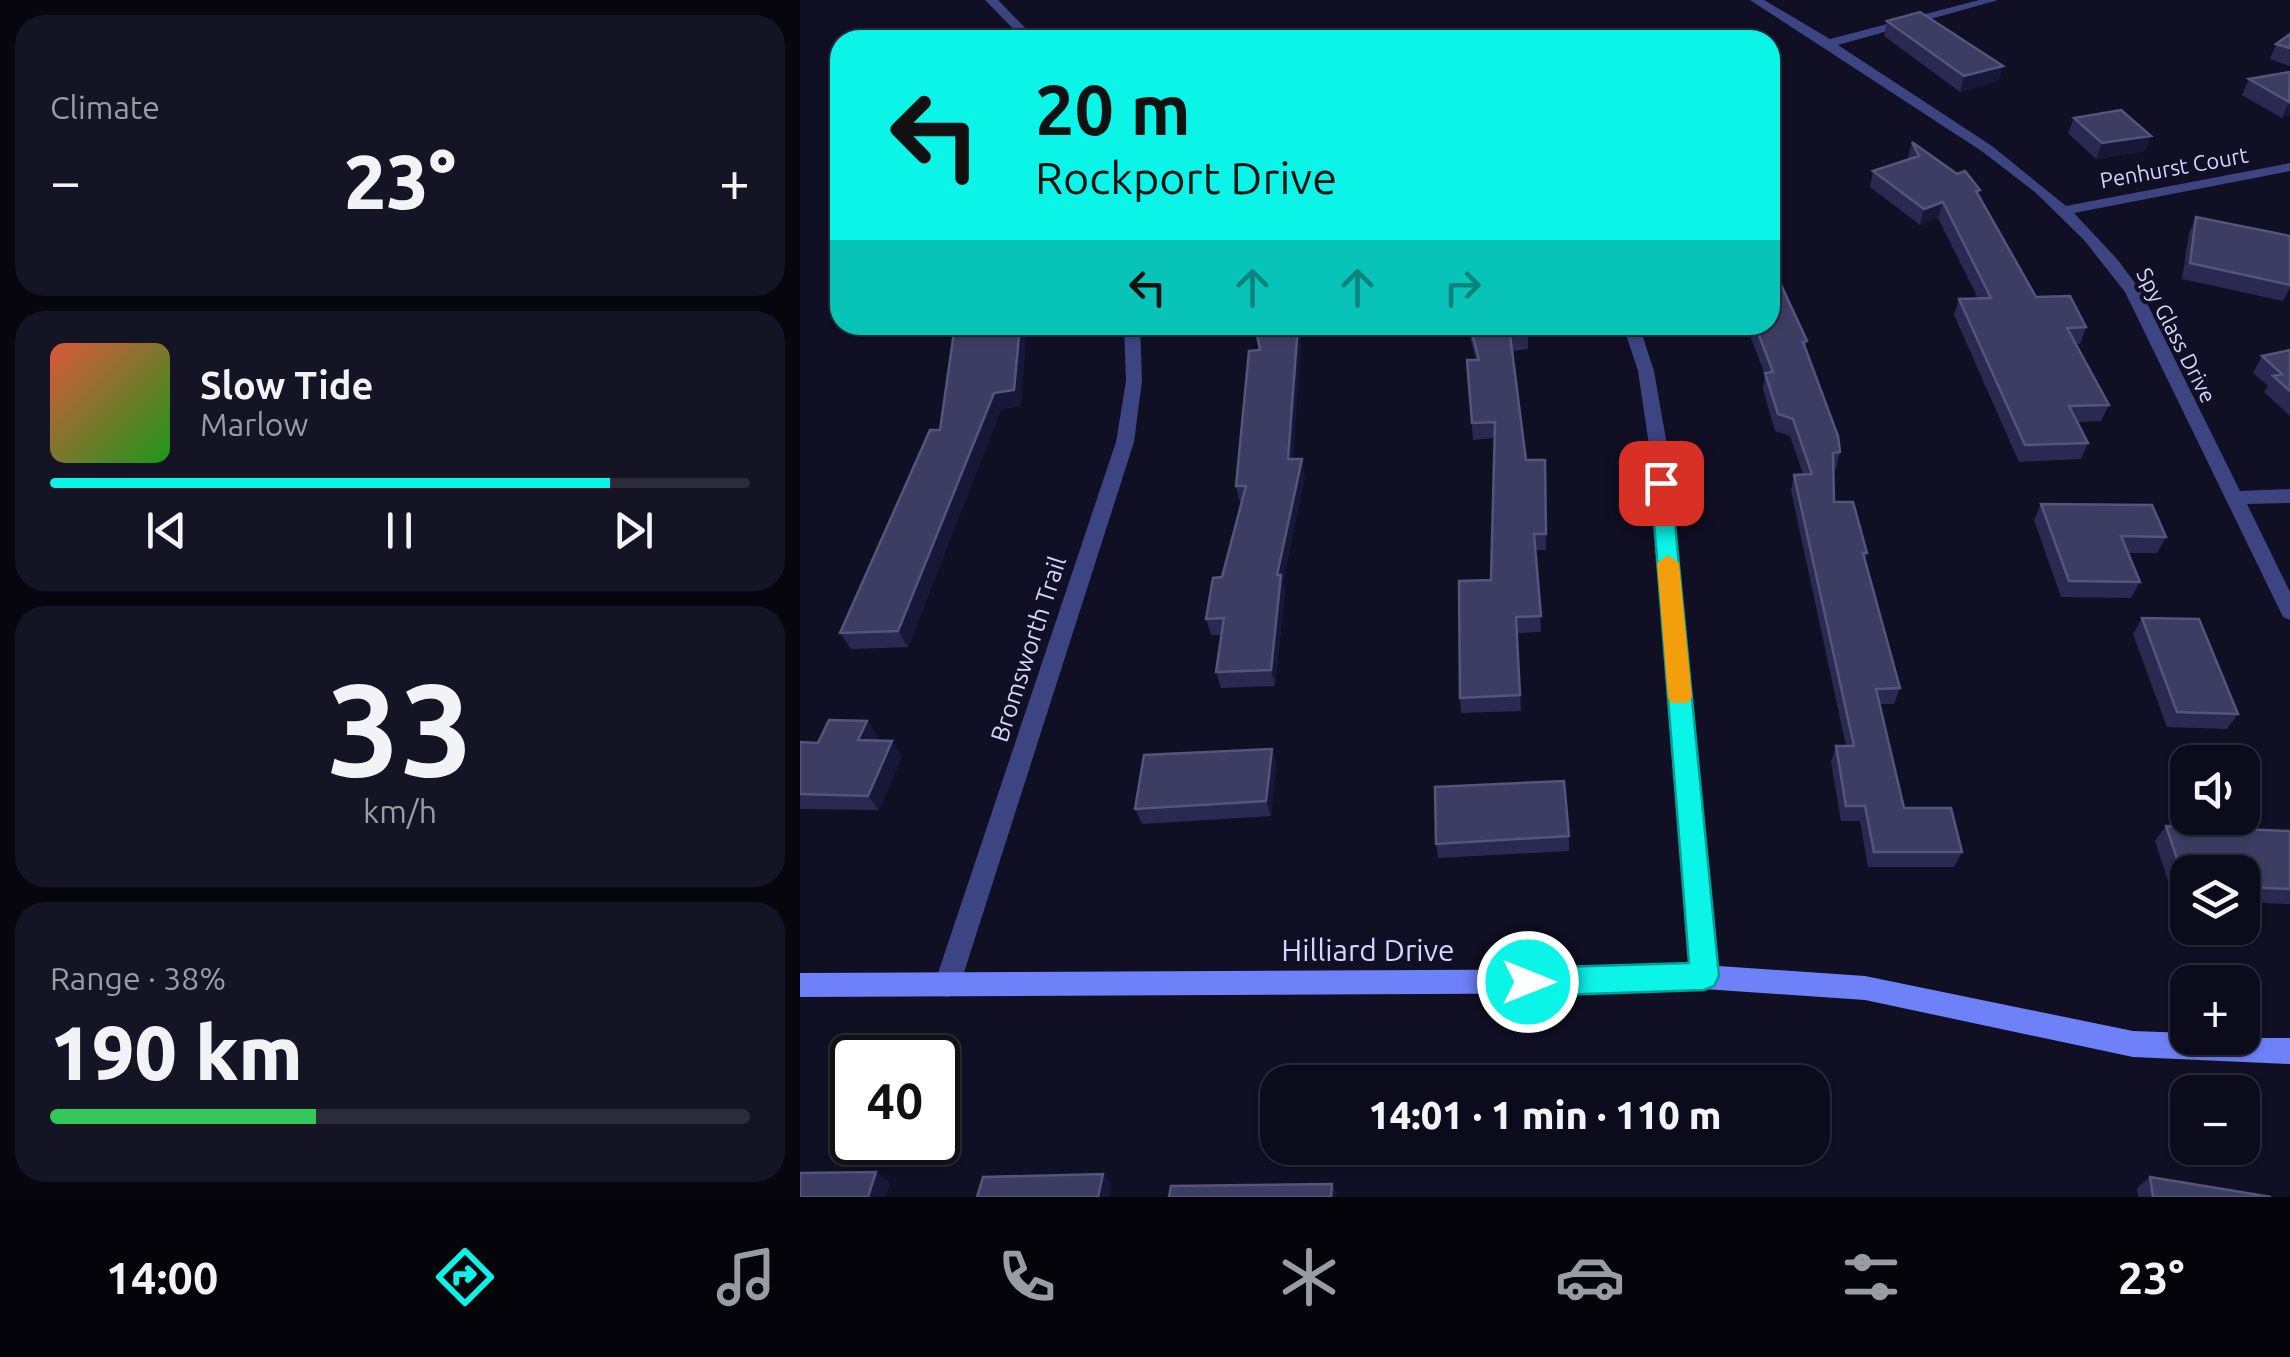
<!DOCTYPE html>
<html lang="en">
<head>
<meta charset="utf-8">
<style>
  :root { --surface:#0c0b1b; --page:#151424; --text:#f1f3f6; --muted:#9a9ba3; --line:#2c2b3a; --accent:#0af4e7 }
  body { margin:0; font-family:Ubuntu,sans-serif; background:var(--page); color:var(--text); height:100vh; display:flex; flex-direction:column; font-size:38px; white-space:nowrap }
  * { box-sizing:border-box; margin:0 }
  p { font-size:32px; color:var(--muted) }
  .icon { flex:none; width:55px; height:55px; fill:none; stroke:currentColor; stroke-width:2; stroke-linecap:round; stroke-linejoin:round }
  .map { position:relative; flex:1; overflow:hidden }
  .sheet { display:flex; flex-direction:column; gap:15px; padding:15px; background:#07060f; width:800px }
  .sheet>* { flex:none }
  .banner { position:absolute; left:30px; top:30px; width:950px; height:305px; border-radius:30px; box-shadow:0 2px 8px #0004,0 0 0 2px var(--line); background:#0af4e7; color:#111; overflow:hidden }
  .tools { position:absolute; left:1370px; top:745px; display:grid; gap:20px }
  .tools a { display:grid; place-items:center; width:90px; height:90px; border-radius:20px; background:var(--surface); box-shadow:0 2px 8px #0004,0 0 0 2px var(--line); font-size:50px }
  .speed { position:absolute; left:30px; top:1035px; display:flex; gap:20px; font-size:50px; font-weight:700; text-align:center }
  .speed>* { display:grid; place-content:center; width:130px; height:130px; border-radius:50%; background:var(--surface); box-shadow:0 2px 8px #0004,0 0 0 2px var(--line); line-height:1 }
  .speed .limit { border:5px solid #111; border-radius:15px; background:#fff; color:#111 }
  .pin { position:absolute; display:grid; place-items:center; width:85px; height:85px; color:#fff; margin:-42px; border-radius:20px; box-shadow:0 5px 15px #0006 }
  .me { position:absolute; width:110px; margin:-55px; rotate:90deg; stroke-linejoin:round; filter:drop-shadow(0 0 8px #0008) }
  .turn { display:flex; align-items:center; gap:35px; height:210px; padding:0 40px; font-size:45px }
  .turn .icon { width:130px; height:130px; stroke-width:2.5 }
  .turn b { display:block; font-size:70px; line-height:85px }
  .lanes { display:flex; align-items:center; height:95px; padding:0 40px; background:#0003; justify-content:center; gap:50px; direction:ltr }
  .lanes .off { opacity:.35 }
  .big { font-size:75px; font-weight:800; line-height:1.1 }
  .sheet .widget { flex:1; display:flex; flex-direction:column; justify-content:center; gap:15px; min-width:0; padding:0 35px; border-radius:30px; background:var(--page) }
  .sheet .dial { align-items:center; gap:0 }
  .dial b { font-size:130px; line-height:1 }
  .song { display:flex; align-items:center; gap:30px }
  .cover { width:120px; height:120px; border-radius:15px; background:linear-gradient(135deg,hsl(10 70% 55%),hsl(120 70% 35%)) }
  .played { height:10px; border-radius:5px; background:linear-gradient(90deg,var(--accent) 80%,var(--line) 80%) }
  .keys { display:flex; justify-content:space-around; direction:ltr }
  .heat { display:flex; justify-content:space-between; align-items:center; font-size:55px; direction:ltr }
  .charge { height:15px; border-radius:8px; background:linear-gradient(90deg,#34c759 38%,var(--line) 0) }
  .trip { position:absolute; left:460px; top:1065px; width:570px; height:100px; border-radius:30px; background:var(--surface); box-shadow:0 2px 8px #0004,0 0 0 2px var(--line); font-weight:800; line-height:100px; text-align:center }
  .dock { display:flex; height:160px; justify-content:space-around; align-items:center; background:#05040b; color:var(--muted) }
  .dock .icon { width:70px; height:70px }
  .dock .on { color:var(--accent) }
  .dock b { font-size:45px; color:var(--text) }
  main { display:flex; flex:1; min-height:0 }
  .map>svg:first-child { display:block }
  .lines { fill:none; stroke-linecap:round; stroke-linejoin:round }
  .street { fill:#3c4481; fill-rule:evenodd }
  .secondary { fill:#6f81f9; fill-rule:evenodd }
  .wall { fill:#2b2951 }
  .shaded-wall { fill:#181737 }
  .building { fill:#3d3c63; stroke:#55547c; stroke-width:2.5 }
  .route { fill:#0af4e7; stroke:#069f96; stroke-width:2.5 }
  .slow { fill:#f59e0b }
  .labels { text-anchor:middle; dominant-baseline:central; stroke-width:8; stroke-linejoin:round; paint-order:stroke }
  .far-street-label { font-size:22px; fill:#d4d6fd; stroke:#100f24 }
  .street-label { font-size:25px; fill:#d4d6fd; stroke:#100f24 }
  .near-street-label { font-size:30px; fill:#d4d6fd; stroke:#100f24 }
</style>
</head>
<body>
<main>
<section class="sheet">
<div class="widget"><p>Climate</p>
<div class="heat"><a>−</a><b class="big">23°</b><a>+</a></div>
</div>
<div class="widget">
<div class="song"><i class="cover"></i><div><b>Slow Tide</b><p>Marlow</p></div></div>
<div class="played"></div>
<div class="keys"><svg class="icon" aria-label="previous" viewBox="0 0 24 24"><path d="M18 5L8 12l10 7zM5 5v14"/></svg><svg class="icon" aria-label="pause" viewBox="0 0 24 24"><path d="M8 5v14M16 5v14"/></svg><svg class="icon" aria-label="next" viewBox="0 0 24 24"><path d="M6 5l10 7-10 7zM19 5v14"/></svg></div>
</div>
<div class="widget dial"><b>33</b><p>km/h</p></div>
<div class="widget"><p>Range · 38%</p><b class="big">190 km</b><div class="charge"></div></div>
</section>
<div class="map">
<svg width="1490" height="1197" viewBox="0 0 1490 1197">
  <rect width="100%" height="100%" fill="#100f24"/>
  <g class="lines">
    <path class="street" d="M185 0H198L237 40H224Z
      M950 0H964L1030 39 1179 0H1198L1038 45 1192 146 1266 206 1490 163V171L1274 213 1317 259 1341 291 1440 491 1490 489V503L1447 504 1490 592V620L1483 617 1325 292 1284 240 1236 193 1183 152Z
      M324 325H340L342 381 334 442 160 985 156 994 147 997 138 994 134 985 316 442 326 381Z
      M823 325H839L854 371 867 445 917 977 913 986 904 989 895 986 891 977 849 445 838 371Z"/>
    <path class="secondary" d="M904 965 1065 976 1333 1031 1388 1033V1038H1490V1064L1333 1057 1065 1000 904 989 845 993 0 997V973L845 969Z"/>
  </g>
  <path class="wall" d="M1087 21 1203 66 1198 81 1160 92 1084 36Z
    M1490 34V66L1470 59 1476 44Z
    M1490 72V115L1482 118 1442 95 1449 79Z
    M1274 118 1345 151 1296 159 1268 133Z
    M1112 142 1180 190 1178 194 1236 297 1286 327 1280 344H1276L1309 405 1301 421 1278 422 1288 443 1281 459 1219 462 1154 315 1159 299 1178 298 1138 218 1120 225 1070 187 1073 171 1109 160 1108 158Z
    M1396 217 1490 236V288L1483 301 1382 279 1389 233Z
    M148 325 221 406 201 409 108 647 51 649 40 633 140 430 153 334H152Z
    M455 325H501L493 459 505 476 483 581 485 591 475 686 421 688 416 672 421 635H411L406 619 422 577 441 502H440L436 486 460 350Z
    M667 325H726L728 332V349L712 351 726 460H745L746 550H736L741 632 717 633 721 711 661 713 660 698 691 580 695 438 673 440 667 360H676Z
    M946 325H970L1007 341 1005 348 1040 452 1036 469H1034V502L1067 553 1065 561 1100 688 1094 704H1080L1104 808 1162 852 1154 867H1068L1060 821H1041L1031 762 1036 746H1046L991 491 994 475 1003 474 990 436 975 431 963 389 965 375Z
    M1490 350V416L1464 392 1468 386 1453 373 1462 356Z
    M1241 504 1366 537 1357 553H1328L1340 582 1331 598 1261 597 1234 520Z
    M1342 618 1438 714 1427 729 1367 727 1333 634Z
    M67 721 78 736 76 740 102 756 79 810 0 809V742L18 743Z
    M472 749 476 764 471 816 342 824 335 809Z
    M1366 826 1490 831V904L1442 902V872H1388V900L1374 899 1355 841Z
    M769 836V851L638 858 636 844Z
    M1350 1177 1471 1197H1338L1337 1188Z"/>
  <path class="shaded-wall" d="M1203 66 1198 81 1160 92 1164 76Z
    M1489 102 1490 115 1482 118Z
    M1351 136 1345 151 1296 159 1302 143Z
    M1143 202 1138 218 1120 225 1124 209Z
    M148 325H160L163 332 152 334Z
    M220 325H227L221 406 201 409 108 647 98 631Z
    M498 325H501L502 330 492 475 488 459Z
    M502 459 505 476 483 581 485 591 475 686 471 670 477 575Z
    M67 721 78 736 69 755 58 740Z
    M92 741 102 756 79 810 68 796Z
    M472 749 476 764 471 816 466 801Z
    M76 1172 90 1183 86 1197H68Z
    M303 1174 312 1185 310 1197H298Z
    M532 1184 537 1194 536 1197H531Z"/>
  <path class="building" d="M1120 12 1203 66 1164 76 1087 21Z
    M1490 34V48L1476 44Z
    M1490 72 1489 102 1449 79Z
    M1321 110 1351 136 1302 143 1274 118Z
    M1112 142 1157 174 1165 171 1180 190 1176 191 1236 297 1270 296 1286 327 1267 328 1309 405 1269 406 1288 443 1225 445 1159 299 1191 298 1143 202 1124 209 1073 171 1119 156Z
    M1396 217 1490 236V285L1390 263Z
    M970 261 1007 341 1003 342 1038 436 1040 452 1033 453 1034 502H1053L1067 553H1063L1100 688 1076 689 1104 808H1151L1162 852H1074L1065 806H1046L1036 746H1054L994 475 1012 474 993 419 978 414 965 373 973 372 955 325H970Z
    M155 325H220L214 390 194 393 98 631 40 633 130 430H140Z
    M455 325H498L488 459H502L477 575H481L471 670 416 672 424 618 406 619 413 578 422 577 446 486H436L449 351 460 350Z
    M670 325H726L728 332 710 335 726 460H745L746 534H734L741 616 716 617 720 695 660 698 659 581 691 580 695 422 672 423 667 360H679Z
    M1490 350V391L1473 376 1482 374 1462 356Z
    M1241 504 1352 505 1366 537 1321 536 1340 582 1269 581Z
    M1342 618 1399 619 1438 714 1377 712Z
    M29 720 67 721 58 740 92 741 68 796 0 794V742L18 743Z
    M472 749 466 801 335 809 344 755Z
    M764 781 769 836 636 844 635 787Z
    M1366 826 1490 831V889L1442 887V872H1388V885H1386Z
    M76 1172 68 1197H0V1173Z
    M303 1174 298 1197H177L183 1177Z
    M1350 1177 1471 1197H1353Z
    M532 1184 531 1197H369L371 1186Z"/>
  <path class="route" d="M861 476 871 483 919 976 914 986 904 990 728 996 718 991 714 982 718 972 728 968 889 963 851 483Z"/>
  <path class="slow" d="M868 555 879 563 892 697 888 703H871L868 697 857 563Z"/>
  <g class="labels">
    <g class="far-street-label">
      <text transform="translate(1374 167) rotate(-10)">Penhurst Court</text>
      <text transform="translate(1377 335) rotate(63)">Spy Glass Drive</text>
    </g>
    <g class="street-label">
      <text transform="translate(228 649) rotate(-72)">Bromsworth Trail</text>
    </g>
    <g class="near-street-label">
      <text x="568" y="950">Hilliard Drive</text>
    </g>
  </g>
</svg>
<div class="tools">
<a><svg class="icon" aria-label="sound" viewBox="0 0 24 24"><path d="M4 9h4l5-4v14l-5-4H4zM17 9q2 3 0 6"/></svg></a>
<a><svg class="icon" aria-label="layers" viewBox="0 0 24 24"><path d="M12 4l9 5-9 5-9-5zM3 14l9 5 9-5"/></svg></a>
<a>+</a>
<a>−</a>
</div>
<div class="speed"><div class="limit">40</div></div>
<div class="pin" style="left:861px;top:483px;background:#d93025"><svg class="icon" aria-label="arrive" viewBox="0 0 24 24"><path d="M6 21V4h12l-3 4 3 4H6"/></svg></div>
<svg class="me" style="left:728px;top:982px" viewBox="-20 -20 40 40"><circle r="17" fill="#0af4e7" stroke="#fff" stroke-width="3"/><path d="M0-11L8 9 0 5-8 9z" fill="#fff"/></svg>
<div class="trip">14:01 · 1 min · 110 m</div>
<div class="banner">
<div class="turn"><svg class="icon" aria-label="left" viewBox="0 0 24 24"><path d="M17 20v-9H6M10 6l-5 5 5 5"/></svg><div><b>20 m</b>Rockport Drive</div></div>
<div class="lanes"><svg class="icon" aria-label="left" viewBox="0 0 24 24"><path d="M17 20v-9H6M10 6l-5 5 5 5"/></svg><svg class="icon off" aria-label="ahead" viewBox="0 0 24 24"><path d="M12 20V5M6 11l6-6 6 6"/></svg><svg class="icon off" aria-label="ahead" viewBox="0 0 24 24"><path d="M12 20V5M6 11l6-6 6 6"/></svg><svg class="icon off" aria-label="right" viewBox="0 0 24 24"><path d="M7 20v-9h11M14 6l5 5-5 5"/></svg></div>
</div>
</div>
</main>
<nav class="dock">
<b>14:00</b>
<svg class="icon on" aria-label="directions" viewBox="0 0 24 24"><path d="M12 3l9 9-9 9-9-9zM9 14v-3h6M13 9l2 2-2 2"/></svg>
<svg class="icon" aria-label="music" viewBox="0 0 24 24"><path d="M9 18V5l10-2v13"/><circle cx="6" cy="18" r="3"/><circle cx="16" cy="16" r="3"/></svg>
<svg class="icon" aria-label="phone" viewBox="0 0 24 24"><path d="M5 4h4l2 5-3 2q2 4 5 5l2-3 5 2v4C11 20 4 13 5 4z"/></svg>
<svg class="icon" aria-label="climate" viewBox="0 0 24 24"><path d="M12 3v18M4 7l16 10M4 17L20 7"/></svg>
<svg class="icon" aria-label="car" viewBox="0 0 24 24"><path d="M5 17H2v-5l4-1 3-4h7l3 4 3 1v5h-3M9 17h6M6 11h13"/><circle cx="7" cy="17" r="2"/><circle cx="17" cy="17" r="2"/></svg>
<svg class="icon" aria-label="filters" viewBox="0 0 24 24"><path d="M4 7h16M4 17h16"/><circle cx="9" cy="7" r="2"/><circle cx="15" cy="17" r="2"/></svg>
<b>23°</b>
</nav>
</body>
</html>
